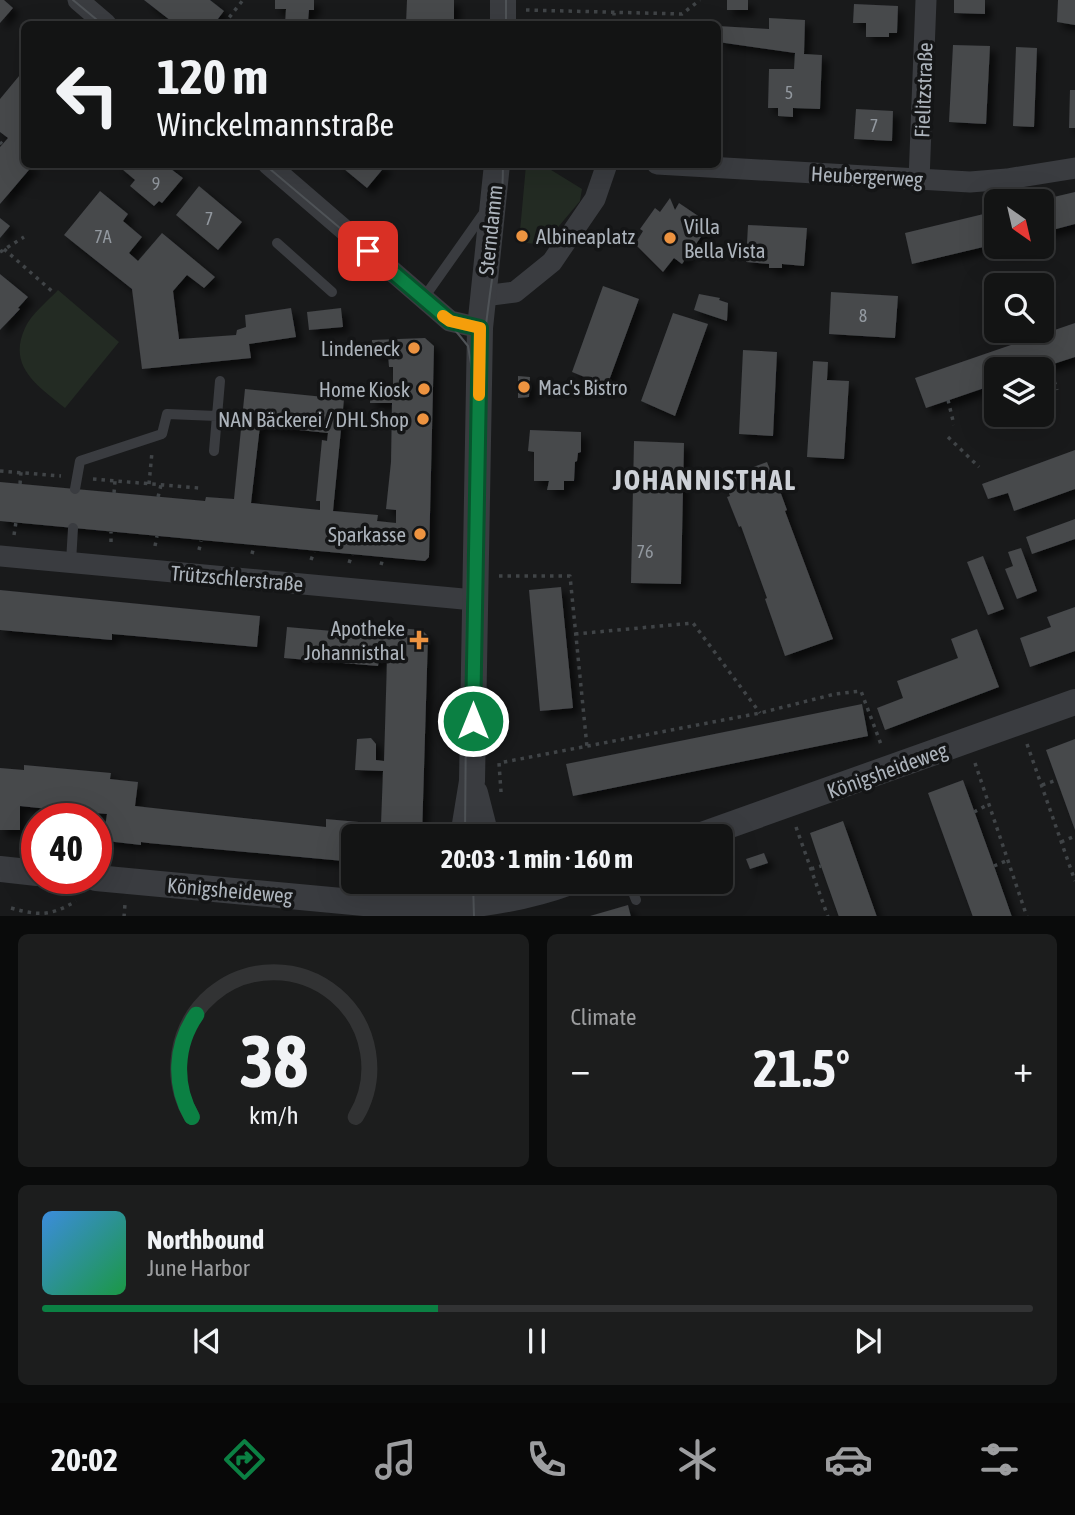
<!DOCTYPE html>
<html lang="en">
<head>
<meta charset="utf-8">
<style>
  :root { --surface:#131414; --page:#1c1d1d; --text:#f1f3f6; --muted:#9d9ea0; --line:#323334; --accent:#0b8043 }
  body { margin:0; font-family:"Asap Condensed",sans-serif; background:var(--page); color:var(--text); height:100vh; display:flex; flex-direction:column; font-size:26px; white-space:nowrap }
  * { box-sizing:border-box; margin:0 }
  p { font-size:23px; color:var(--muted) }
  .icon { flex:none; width:38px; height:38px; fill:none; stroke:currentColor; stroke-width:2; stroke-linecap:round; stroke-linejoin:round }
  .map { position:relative; height:916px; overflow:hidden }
  .side { display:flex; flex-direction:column; gap:18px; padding:18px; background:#0a0b0b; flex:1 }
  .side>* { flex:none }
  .top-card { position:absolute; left:21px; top:21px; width:700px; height:147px; border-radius:10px; box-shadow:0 7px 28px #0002,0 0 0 2px var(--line); background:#131414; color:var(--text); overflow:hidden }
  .needle { width:46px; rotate:146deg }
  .tools { position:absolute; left:984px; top:189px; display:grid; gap:14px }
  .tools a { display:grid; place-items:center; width:70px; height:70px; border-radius:10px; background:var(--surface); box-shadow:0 7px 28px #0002,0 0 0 2px var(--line); font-size:35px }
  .speed { position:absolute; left:21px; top:803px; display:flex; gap:14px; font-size:35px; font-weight:700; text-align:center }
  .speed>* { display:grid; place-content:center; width:91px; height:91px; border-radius:50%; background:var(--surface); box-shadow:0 7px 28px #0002,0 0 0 2px var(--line); line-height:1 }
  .speed .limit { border:10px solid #d22; background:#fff; color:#111 }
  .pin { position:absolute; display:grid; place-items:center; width:60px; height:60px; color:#fff; margin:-30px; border-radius:14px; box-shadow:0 4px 10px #0006 }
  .me { position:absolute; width:77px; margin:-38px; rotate:0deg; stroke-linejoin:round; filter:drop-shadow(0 0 5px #0008) }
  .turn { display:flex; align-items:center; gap:24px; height:147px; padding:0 21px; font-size:32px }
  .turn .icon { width:91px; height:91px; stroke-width:2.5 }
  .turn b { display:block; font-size:49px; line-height:60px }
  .big { font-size:52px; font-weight:700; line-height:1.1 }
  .side .tile { flex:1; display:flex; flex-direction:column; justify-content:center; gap:10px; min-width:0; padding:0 24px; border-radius:10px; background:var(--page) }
  .side .dial { align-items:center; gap:0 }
  .dial svg { height:182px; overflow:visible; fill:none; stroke:var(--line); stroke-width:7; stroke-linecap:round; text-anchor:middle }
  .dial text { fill:var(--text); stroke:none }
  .song { display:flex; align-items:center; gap:21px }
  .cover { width:84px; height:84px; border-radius:10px; background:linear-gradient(135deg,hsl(210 70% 55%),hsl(140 70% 35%)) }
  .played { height:7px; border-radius:4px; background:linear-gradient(90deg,var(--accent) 40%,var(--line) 40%) }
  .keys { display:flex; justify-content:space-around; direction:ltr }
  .heat { display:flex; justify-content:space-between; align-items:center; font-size:38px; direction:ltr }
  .side .tiles { flex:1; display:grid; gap:18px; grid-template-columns:1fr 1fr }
  .tile:last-child { grid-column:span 2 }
  .trip { position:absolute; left:341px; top:824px; width:392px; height:70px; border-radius:10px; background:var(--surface); box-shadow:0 7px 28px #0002,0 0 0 2px var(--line); font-weight:700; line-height:70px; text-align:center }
  .tab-bar { display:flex; height:112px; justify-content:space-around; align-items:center; background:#080808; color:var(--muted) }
  .tab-bar .icon { width:49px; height:49px }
  .tab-bar .on { color:var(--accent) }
  .tab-bar b { font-size:32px; color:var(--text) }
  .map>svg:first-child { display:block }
  .green { fill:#232b23 }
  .building { fill:#46484b; fill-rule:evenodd; filter:url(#shadow) }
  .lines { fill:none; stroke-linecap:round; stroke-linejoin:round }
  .path { stroke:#404447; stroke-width:3.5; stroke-dasharray:3.5 5; stroke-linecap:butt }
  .service { stroke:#3a3c40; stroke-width:10 }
  .minor { stroke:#3a3c40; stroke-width:21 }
  .tertiary { stroke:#3a3c40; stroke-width:26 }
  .tram { stroke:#4f5357; stroke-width:2 }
  .route-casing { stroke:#07532c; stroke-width:18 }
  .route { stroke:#0b8043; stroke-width:12 }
  .slow { stroke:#f59e0b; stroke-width:12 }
  .poi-dot { fill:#ed9340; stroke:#141516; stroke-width:2.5 }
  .labels { text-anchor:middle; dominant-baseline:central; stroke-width:7; stroke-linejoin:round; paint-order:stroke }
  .number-label { font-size:18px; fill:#92989f }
  .street-label { font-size:21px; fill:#acb3bb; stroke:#141516 }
  .poi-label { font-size:21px; fill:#acb3bb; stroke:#141516; text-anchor:end }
  .district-label { font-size:28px; font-weight:bold; letter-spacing:2px; fill:#cdd1d7; stroke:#141516 }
</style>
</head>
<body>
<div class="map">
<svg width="1075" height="917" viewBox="0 0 1075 917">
  <defs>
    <filter id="shadow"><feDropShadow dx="6" dy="6" stdDeviation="3.5" flood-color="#0009"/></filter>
  </defs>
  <rect width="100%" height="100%" fill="#191a1b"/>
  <path class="green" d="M526 165H543L582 189 580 201 543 245 519 242Z
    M58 290 119 342 65 408C38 386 7 367 25 328 31 314 48 301 58 290Z"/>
  <path class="building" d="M0 0H4L13 8 0 23Z
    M144 0H210L224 11 214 24H175Z
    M275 0H314V10H309L308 21 324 22V24H285L286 9H275Z
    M407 0H454V24H406Z
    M727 0H748V10H727Z
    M954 0H985V14L954 13Z
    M1058 0H1075V25L1057 22Z
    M854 4 898 6 897 33H889V37H866V23H853Z
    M769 18 805 20 804 54 822 55 820 109 793 108V117L778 116V108H768L769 69H794L795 53 718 42V26L769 29Z
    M953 45 990 46 986 124 949 122Z
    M1016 47 1037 48 1034 127 1013 126Z
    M24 70V164H34L0 204V147L8 138 0 132V99Z
    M1070 90H1075V128H1069Z
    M856 109 893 111 892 141 854 139Z
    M116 164H174L171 169 183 178 162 203 159 201 154 206 130 186 135 180Z
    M338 164H387L367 188Z
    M199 186 242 222 218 250 176 215Z
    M100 191 128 214 123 221 142 237 129 253 138 261 162 233 215 277 204 288 187 275 173 291 179 339 236 335 237 330 246 327 245 315 291 308 296 337 249 344 251 358 142 369 132 289 64 235Z
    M1075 192V224L1041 233V200Z
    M670 198 675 210 679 203 710 224 682 264 674 258 663 272 635 244 643 231 640 229 655 208 660 212Z
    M996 211V244L912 264 905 233Z
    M0 218 10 226 0 238Z
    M748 225 807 228 804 266 782 264V268H769V264L746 262Z
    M0 274 28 297 18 308 20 309 0 330Z
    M603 286 639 299 607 386 572 372Z
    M831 292 898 296 895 338 829 334Z
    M699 294 720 298 719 300 728 303 727 321 694 310Z
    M341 308 343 327 309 330 307 312Z
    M673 313 708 324 675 416 641 401Z
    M1075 323V357L1038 369H996V384L926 408 915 378Z
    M425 338 434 346 429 557 425 561 0 521V482L205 501 206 497 234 499 245 389 344 399 333 511 378 515 377 521 396 523V510L386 509 391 462 392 403H370L371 385H393V367H389L388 354 372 353V340ZM260 426 328 433 327 441 322 440 316 501H320V510L251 503Z
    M743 350 777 352 773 436 739 434Z
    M813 361 828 362 827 380 849 381 844 459 807 457Z
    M518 376 530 377 529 397 518 398Z
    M530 430 581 432V452L578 453 577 461 575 462 574 481H564V490H547L549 481H534V452L528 451Z
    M634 441 684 443 681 584 631 583Z
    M1075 450V489L1014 511 1008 493 988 499 982 484Z
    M767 462 774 480H776L787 510 785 511 833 639 785 656 765 599 767 598 741 526 739 527 727 497 730 496 723 478Z
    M1075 519V539L1032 554 1026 537Z
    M1021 548 1037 591 1017 599 1005 569 1013 566 1008 552Z
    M983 556 1004 609 988 615 967 562Z
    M561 587 573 708 540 711 529 590Z
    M0 590 260 616 257 647 112 634V640L0 630Z
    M1075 607V651L1030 667 1020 638 1051 627 1047 617Z
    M345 624 422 630 428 636 422 836H354V862L148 843 141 842V845L115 842 103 840 107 814 48 809 20 806V830H0V768L24 770V765L111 773 110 779 138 782 135 806 326 827V819L381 824 383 771 355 770 357 739 371 738 376 744V760L384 761 387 660 379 659 378 666 284 658 287 627 344 632Z
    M977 629 999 687 885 730 877 708 903 698 897 681 958 658 951 639Z
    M862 704 868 736 573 796 566 764Z
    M1075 739V830L1046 750Z
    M963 780 994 866 1012 917H973L928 793Z
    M843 821 877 917H839L821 866 810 833Z
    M764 853 768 863 750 869 746 859Z
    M628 905 631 917H590V916Z"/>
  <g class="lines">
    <path class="path" d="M526 10 682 14 700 0
      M224 24 243 0
      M614 24V13
      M0 142 2 144
      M4 249 54 293
      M0 252 24 237
      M1049 365 1057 390
      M948 400 954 425
      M948 437 979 467
      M0 471 61 476
      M93 479 199 488
      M20 484 21 472
      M149 484 152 452
      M114 493 115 481
      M158 497 161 485
      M14 535 16 522
      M111 542V532
      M155 546 157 536
      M199 550 201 541
      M252 554 254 546
      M311 560 314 552
      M349 563 352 555
      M381 565 383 558
      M499 576H570L587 747
      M575 634 693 623 760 713
      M1027 744 1075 881
      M975 763 1027 917
      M1042 785 1057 780
      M501 792 499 763 760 713 835 694 861 691 882 747
      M974 812 989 804
      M796 827 828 917
      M1061 842 1075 836
      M994 866 1008 860
      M811 869 821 866
      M11 908C39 916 51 916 76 901
      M124 917 125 904"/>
    <path class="service" d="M277 243 332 292
      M423 299 486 210
      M214 451 220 381
      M75 489 80 461 162 434 167 414 217 416
      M71 562 73 528
      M629 882 636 900"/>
    <path class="minor" d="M78 0 106 24
      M268 164 450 321 480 328
      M657 164 970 182 1007 179 1075 168
      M919 180 926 0
      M484 296 515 292 552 262 595 199 607 164
      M0 556 474 600"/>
    <path class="tertiary" d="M503 24V0
      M475 793 486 836
      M463 836 472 781 480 328 497 164
      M699 836 1075 702
      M0 869 37 873
      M96 878 417 908C469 907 521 900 570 882"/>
    <path class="tram" d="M73 0 102 24
      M506 24V0
      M264 164 442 314 468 346 473 375 467 599 465 836
      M482 387C482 313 503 239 503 164
      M476 706 482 461
      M473 882 474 917"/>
  </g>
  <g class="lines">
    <defs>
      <path id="route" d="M368 251 450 321 480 328 473 721"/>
    </defs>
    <use href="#route" class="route-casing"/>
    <use href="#route" class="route"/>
    <path class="slow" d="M443 316 450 321 480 328 479 395"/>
  </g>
  <g class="poi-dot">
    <circle cx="522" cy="236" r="7"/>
    <circle cx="670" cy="238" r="7"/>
    <circle cx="414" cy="348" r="7"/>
    <circle cx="524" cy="387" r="7"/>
    <circle cx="424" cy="389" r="7"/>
    <circle cx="423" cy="419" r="7"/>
    <circle cx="420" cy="534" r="7"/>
    <path d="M415.5 629.5h7v7h7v7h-7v7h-7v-7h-7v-7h7z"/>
  </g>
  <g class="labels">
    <g class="number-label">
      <text x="789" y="92">5</text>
      <text x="874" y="125">7</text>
      <text x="156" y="183">9</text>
      <text x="209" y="218">7</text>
      <text x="103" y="236">7A</text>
      <text x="863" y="315">8</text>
      <text x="645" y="551">76</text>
    </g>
    <g class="street-label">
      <text transform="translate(923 90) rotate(-88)">Fielitzstraße</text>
      <text transform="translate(867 176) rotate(3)">Heubergerweg</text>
      <text transform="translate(490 230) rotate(-84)">Sterndamm</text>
      <text transform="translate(237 578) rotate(5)">Trützschlerstraße</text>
      <text transform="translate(887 770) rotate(-20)">Königsheideweg</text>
      <text transform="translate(230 890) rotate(5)">Königsheideweg</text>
    </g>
    <g class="poi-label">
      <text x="684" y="226" text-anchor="start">Villa<tspan x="684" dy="24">Bella Vista</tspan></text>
      <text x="536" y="236" text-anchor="start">Albineaplatz</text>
      <text x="400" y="348">Lindeneck</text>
      <text x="538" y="387" text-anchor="start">Mac's Bistro</text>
      <text x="410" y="389">Home Kiosk</text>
      <text x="409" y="419">NAN Bäckerei / DHL Shop</text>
      <text x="406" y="534">Sparkasse</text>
      <text x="405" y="628">Apotheke<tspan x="405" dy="24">Johannisthal</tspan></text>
    </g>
    <g class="district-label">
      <text x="705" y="480">JOHANNISTHAL</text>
    </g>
  </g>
</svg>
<div class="tools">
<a><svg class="needle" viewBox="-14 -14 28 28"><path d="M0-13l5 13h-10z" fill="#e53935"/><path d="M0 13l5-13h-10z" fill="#9d9ea0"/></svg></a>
<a><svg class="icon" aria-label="search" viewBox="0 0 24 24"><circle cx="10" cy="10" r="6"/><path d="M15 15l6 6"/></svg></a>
<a><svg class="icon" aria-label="layers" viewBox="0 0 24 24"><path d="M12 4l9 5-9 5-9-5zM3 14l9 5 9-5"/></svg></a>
</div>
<div class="speed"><div class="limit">40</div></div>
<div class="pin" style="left:368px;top:251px;background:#d93025"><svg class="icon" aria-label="arrive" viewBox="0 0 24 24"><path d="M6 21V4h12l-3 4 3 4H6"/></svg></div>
<svg class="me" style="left:473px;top:721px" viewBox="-20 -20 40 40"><circle r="17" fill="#0b8043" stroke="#fff" stroke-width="3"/><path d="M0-11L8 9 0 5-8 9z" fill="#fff"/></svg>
<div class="trip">20:03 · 1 min · 160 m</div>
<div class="top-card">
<div class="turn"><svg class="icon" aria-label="left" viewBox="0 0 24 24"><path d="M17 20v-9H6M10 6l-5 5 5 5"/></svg><div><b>120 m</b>Winckelmannstraße</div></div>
</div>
</div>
<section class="side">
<div class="tiles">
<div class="tile dial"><svg viewBox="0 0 100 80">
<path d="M14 69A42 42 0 1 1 86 69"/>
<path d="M14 69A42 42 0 0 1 16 24" stroke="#0b8043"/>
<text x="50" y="56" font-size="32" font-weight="700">38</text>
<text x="50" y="72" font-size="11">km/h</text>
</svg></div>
<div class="tile"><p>Climate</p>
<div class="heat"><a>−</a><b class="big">21.5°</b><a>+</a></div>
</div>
<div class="tile">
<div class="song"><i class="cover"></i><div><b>Northbound</b><p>June Harbor</p></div></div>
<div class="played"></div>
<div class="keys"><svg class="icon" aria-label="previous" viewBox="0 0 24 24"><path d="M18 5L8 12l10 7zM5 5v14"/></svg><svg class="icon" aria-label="pause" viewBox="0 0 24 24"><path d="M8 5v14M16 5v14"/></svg><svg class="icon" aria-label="next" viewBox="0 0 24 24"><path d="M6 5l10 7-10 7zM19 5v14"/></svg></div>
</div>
</div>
</section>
<nav class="tab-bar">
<b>20:02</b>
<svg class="icon on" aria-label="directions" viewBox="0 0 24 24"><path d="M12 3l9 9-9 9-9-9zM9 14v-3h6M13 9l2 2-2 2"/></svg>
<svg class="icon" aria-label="music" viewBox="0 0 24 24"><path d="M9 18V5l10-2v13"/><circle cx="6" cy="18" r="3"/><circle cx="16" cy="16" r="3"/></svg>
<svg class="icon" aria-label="phone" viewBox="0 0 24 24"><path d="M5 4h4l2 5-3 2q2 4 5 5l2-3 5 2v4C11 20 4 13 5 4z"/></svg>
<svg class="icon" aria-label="climate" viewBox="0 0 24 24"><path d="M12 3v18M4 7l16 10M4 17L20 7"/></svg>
<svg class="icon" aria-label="car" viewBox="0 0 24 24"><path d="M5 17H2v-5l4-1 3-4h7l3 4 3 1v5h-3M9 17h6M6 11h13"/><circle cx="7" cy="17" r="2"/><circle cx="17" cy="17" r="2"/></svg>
<svg class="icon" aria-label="filters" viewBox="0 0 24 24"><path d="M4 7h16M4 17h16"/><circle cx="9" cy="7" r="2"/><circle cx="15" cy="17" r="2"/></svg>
</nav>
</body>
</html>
